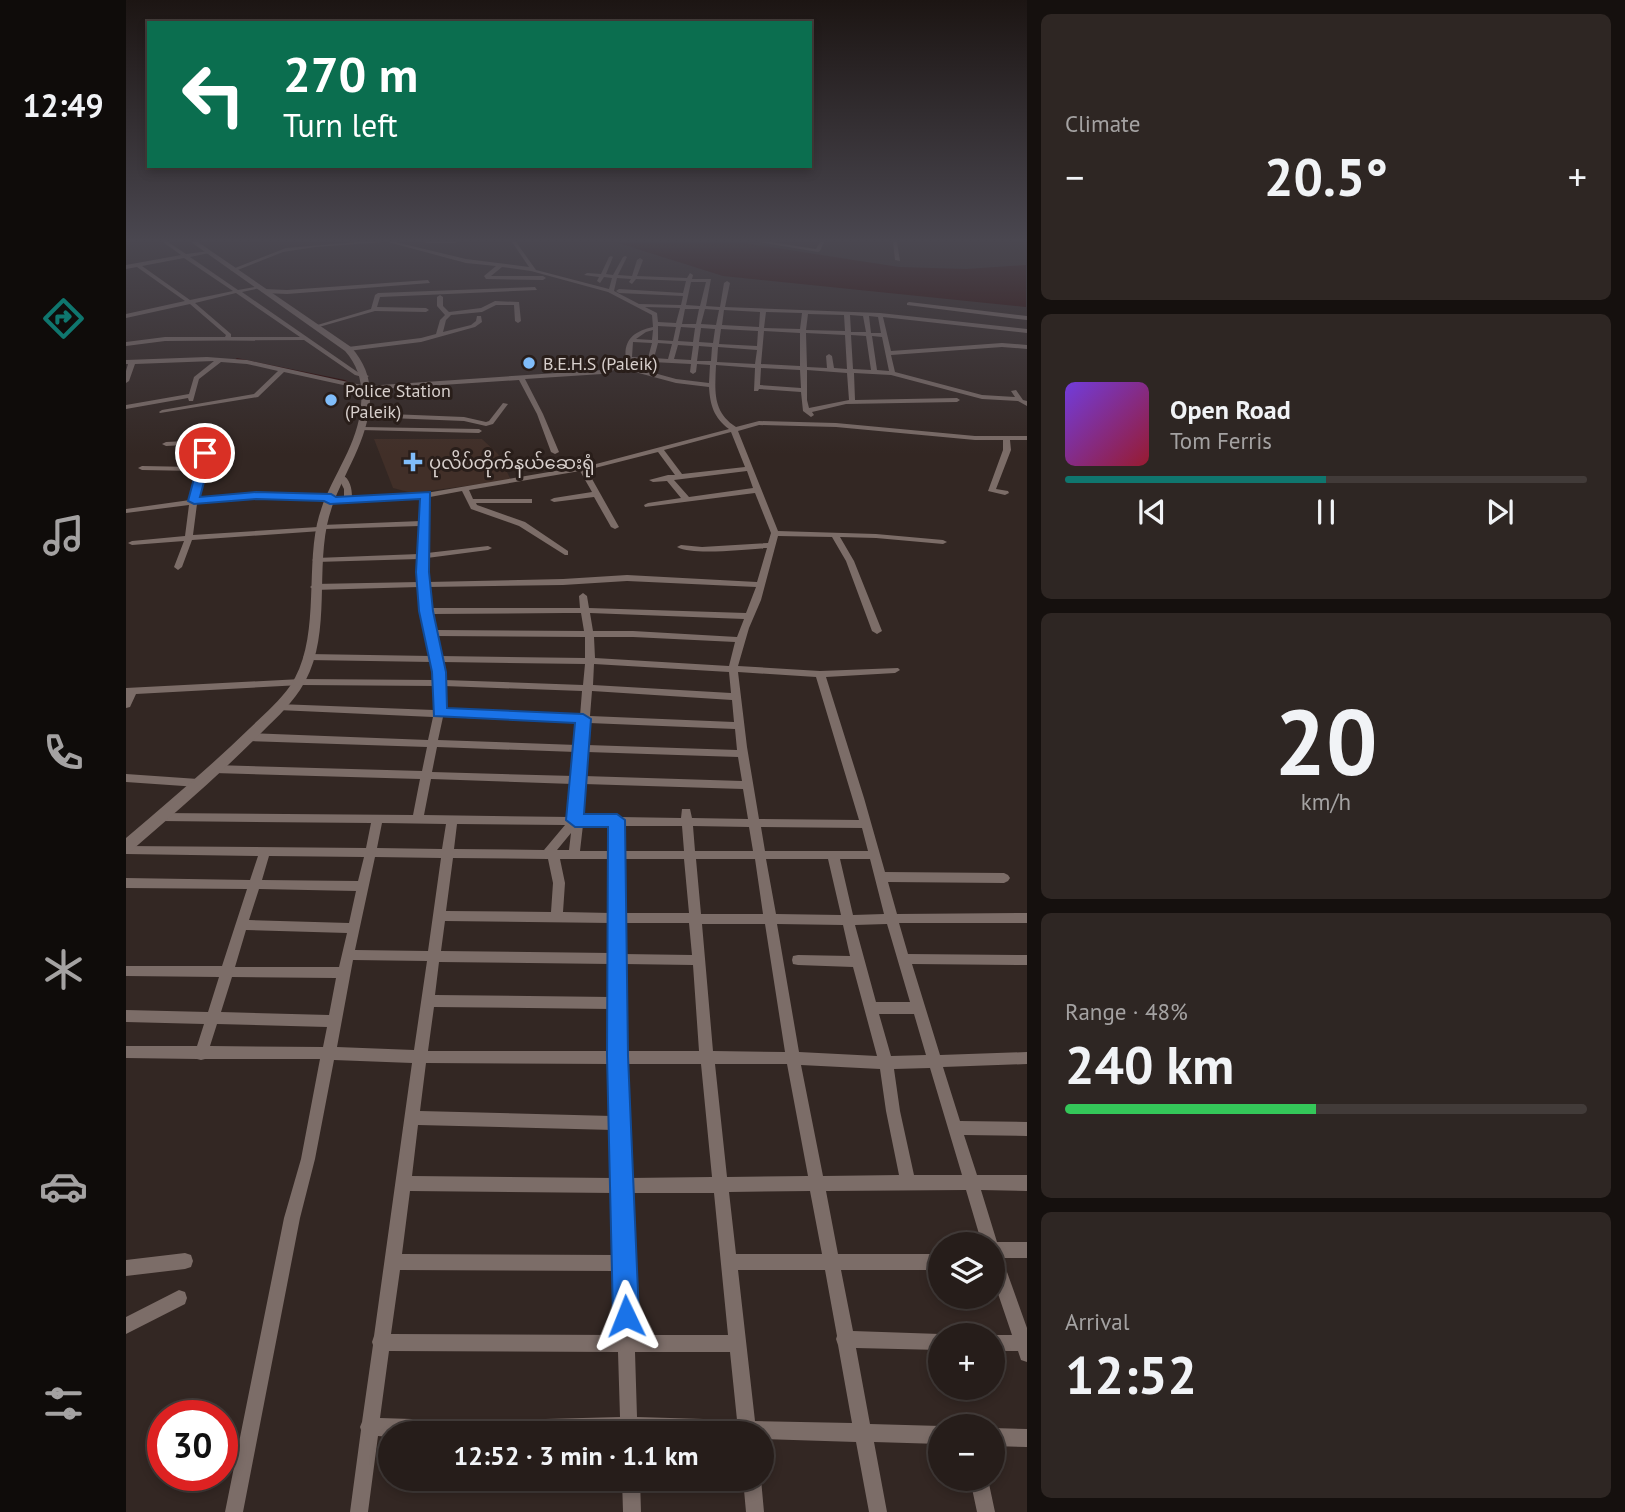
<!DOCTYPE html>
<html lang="en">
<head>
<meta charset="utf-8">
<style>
  :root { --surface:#261d1a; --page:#2e2623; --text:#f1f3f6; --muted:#a4a2a2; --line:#423b39; --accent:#0f766e }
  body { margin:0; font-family:"PT Sans","Noto Sans Myanmar",sans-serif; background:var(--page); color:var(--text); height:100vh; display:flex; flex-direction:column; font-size:26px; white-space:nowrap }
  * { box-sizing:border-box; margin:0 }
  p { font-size:23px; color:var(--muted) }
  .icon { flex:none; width:38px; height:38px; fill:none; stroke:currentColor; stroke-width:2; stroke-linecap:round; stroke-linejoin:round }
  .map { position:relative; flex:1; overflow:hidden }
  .sheet { display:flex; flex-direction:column; gap:14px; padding:14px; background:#15100e; width:598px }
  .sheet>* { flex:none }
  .top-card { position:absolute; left:21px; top:21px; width:665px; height:147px; border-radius:0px; box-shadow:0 4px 10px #0003,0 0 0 2px var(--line); background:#0b6e4f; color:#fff; overflow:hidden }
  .buttons { position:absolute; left:802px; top:1232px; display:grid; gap:14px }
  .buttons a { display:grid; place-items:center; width:77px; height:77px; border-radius:50%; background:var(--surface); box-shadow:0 4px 10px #0003,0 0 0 2px var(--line); font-size:35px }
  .speed { position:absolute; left:21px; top:1400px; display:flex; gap:14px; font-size:35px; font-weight:700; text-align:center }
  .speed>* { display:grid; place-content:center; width:91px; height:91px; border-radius:50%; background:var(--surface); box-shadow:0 4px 10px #0003,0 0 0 2px var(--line); line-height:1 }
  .speed .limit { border:10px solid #d22; background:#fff; color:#111 }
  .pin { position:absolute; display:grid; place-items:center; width:60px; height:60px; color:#fff; margin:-30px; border:4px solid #fff; border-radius:50%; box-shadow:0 2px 7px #0007 }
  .me { position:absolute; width:77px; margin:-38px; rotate:358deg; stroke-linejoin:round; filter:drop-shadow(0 0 5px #0008) }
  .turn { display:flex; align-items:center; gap:24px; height:147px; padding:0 21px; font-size:32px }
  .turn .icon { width:91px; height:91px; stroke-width:2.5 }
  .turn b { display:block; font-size:49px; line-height:60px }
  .big { font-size:52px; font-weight:700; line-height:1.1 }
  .sheet .tile { flex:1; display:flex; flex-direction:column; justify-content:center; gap:10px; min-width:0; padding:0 24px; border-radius:10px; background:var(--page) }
  .sheet .dial { align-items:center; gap:0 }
  .dial b { font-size:91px; line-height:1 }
  .song { display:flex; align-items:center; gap:21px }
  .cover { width:84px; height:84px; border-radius:10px; background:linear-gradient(135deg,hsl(260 70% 55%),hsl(350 70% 35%)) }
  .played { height:7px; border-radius:4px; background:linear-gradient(90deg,var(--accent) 50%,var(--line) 50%) }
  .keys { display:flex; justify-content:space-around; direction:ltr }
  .heat { display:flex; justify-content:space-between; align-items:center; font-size:38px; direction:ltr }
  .charge { height:10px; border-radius:5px; background:linear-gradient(90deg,#34c759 48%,var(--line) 0) }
  .trip { position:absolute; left:252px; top:1421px; width:396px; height:70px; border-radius:35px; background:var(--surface); box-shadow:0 4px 10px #0003,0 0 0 2px var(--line); font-weight:700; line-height:70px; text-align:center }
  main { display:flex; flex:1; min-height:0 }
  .dock { display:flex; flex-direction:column; width:126px; justify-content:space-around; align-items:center; background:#0f0c0a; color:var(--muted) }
  .dock .icon { width:49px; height:49px }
  .dock .active { color:var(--accent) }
  .dock b { font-size:32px; color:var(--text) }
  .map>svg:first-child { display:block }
  .built { fill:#412f28 }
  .water { fill:#2b0400 }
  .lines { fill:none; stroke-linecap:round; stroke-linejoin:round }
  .canal { fill:#2b0400; fill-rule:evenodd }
  .minor { fill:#7c6d68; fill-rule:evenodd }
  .tertiary { fill:#7c6d68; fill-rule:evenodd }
  .route { fill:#1a73e8; stroke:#114b97; stroke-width:2 }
  .poi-dot { fill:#80bdfa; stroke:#291e1a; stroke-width:2.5 }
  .labels { text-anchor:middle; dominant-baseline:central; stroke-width:6; stroke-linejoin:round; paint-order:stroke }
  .far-poi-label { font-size:18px; fill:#d7cfcc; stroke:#291e1a; text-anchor:start }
</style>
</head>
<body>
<main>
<nav class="dock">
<b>12:49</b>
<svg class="icon active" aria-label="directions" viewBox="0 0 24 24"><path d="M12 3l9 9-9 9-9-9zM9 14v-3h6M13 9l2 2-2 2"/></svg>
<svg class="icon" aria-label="music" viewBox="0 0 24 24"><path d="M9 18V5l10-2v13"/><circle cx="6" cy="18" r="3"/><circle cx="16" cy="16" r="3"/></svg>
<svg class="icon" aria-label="phone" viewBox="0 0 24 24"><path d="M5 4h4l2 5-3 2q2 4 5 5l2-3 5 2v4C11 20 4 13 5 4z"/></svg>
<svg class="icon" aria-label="climate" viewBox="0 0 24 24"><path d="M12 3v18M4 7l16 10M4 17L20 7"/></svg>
<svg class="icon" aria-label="car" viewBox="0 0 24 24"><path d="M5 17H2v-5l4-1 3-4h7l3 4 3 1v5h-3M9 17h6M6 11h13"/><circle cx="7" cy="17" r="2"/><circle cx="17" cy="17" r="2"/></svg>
<svg class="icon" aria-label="filters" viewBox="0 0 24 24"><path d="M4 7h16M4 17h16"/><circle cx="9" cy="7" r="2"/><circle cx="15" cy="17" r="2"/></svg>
</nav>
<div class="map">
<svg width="901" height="1512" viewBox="0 0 901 1512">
  <rect width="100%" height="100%" fill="#332723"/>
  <path class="built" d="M248 439H356L372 454 385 480 286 493 267 488Z"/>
  <path class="water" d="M489 242H612L773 267 840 269 900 265V307L597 276Z"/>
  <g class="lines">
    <path class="canal" d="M111 358 219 380 222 382 219 384 109 361 108 360Z"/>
    <path class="minor" d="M37 242H42L60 254 83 251V253L64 257 112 290 134 286V288L116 292 233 373 243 376 240 378 229 375 178 340 39 341 0 346V342L39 337H99L100 335 64 304 0 318V314L59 301 11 267 0 269V265L55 255ZM58 258 107 291 64 300 16 266ZM110 293 174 337H105V334L69 303Z
      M233 242H258L189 247 157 252 109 271 104 270 160 248Z
      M262 242H269L340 259 403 267 386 242H390L410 270 483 289 486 278 478 277 474 283 471 281 473 277 458 275 461 273 475 274 483 257 485 256 487 257 480 274 487 275 497 257 499 256 501 257 492 275 506 276 511 260 514 258 517 260 511 276 561 278 564 273 567 275 566 279H585L580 306 594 307 598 283 601 281 604 283 599 307 754 313 901 329V333L757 317 765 351 876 343 901 345V349L876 347 765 355 769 372 856 395 889 397 885 391 890 390 897 400 901 401V406L892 401 856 399 765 375 728 373 729 400 831 398 834 400 831 402 720 404 686 412 688 415 685 417 677 411 675 392 633 389 632 391H628L629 368 590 365C589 390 586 412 610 427L633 421 710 423 849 436H901V440H884L885 450 870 489 882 491 883 493 879 495 862 491 877 450V440H849L710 427 633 425 612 431 652 531 750 534 817 540 821 542 817 544 750 538 714 537 728 561 756 631 751 634 746 631 720 561 706 537 652 536 635 600 623 628 612 666 694 671 772 668 774 670 769 673 700 677 738 798 759 872 878 873 882 875 884 878 882 881 878 883 762 882 771 914 901 913V923H773L782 954 901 955V965L786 964 814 1055 901 1052V1064L817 1067 834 1121 901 1122V1136L838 1135 851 1175H901V1191L855 1190 871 1242H901V1258H876L901 1328V1362L895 1360 892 1351H866V1335H864H886L866 1276V1244H856L840 1190 700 1191 712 1254H814V1270H715L727 1331 814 1334 818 1335H814V1350L730 1348 744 1424 815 1426 814 1444 748 1442 761 1512H743L730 1442 635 1439V1433H264V1437L252 1436 242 1512H224L235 1430 234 1427 236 1422 247 1345 246 1342 248 1336 286 1063 208 1060 189 1159 174 1218 117 1512H99L158 1218 175 1159 194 1059H79L75 1060 71 1059 0 1058V1046H71L78 1024 0 1022V1010L82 1012 93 977 0 976V966H96L121 889 0 888V878L124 880 132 856 0 854V846L240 848 245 823 34 821 30 820 28 817 30 814 34 813 287 815 294 779 88 773 83 769 88 765 296 771 301 747 123 741 118 737 123 733 302 740 307 717 152 710 147 707 152 704 308 710 309 686 175 685 10 694 4 707 0 708V688L175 679 308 680 306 662 182 660 177 657 182 654 305 656 296 611 293 587 188 590 184 587 188 584 293 582V559L190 562 186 560 190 558 293 554 294 526 199 529 195 531 66 540 56 567 52 570 48 567 58 541 6 545 2 543 6 541 59 536 63 505 0 513V509L64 500 71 471 16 470 12 468 16 466 68 467 78 444 40 446 36 444 40 442 81 440 85 436 88 438 75 467 79 469 72 499 115 494 205 495H208V498H218V489L212 477 216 475C224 478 226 489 226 497L300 493 470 464 603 429C588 418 584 405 583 387L550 383 494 368 476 374 399 379 417 414 433 452 429 454 425 452 411 414 393 380 240 390 158 372 132 397 34 413 33 412 36 410 128 394 152 371 121 364 95 362 73 379 67 401H63L62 398 0 409V405L63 394 68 377 88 361 9 364 3 381 0 383V371L2 364H0V360L81 357 121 360 240 386 476 370 486 368 500 360C497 340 508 331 527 327L526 315 482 292 405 271 376 267 365 276H417L420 278 417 280 360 279 358 276 370 266 340 263ZM491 278 505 279 503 282 506 284 510 279 560 281 557 293 493 289 490 291 493 293 557 296 555 305 513 304 488 291ZM565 282H580L574 306 560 305ZM519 307 554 308 550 323 532 322 531 313ZM559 309H573L570 324H556ZM579 309 593 310 590 325 575 324ZM598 310 634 312 633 327 596 325ZM640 312 676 313 674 329 638 328ZM682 314 718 315 719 331 680 330ZM724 315 737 316 740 332H725ZM743 316 752 317 755 333H745ZM532 326 550 327 547 341 532 340ZM555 327 569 328 567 342 552 341ZM575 328 589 329 587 343 573 342ZM595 329 632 331 631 346 593 344ZM527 330 526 340 510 339 520 332ZM638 331 674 333V366L635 364ZM680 333 719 335 721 369 708 368 706 356 703 354 700 356 701 368 681 367ZM725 335 740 336 745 370 727 369ZM746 336 756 337 763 371 751 370ZM507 342 526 343 522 358 506 357ZM532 343 546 344 542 359 528 358ZM552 345 567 346 565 360 548 359ZM573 346 586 347 585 361H571ZM592 347 631 350 629 364 591 362ZM507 361 565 364 564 372 567 374 570 372 571 364 584 365 583 383 550 379 499 365ZM635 368 674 370 675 388 634 385ZM681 370 721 373 723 400 683 408 681 400ZM605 432 619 467 556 474 538 450ZM532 452 549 475H542L523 480 527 482 541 481 555 498 522 503 518 505 519 507 629 493 645 533 642 543 576 547 555 545 551 547C568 556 619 549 641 548L631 582 501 575 437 579 301 582V558L362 550 366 548 362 546 301 553 304 497 336 491 345 509 393 526 439 555H442V551L399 522 351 505 350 503H406V499H347L343 490 454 471 466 492 428 498 424 500 428 502 468 497 485 527 489 529 493 527 461 470ZM621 471 627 488 563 497 548 480ZM115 498 202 499 200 501 204 503 296 498 295 521 196 525 192 527 67 535 71 504ZM501 581 630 587 620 613 463 608 461 596 457 593 453 596 454 608H304L302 587 437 585ZM439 613H455L458 631 309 630 305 614ZM464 613 618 619 611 637 507 631H467ZM310 636 459 637V658L314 656ZM468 637H507L609 642 603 666 469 658ZM316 662 459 664 457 685 318 680ZM468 664 603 672 605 693 467 685ZM612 672 690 677 733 820 633 819 621 747ZM318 686 456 691 454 716 318 711ZM466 691 606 700 608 722 464 716ZM317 717 453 723 451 745 312 740ZM463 723 609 729 611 750 461 745ZM311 747 450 752 448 776 306 772ZM461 752 612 757 616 781 458 776ZM305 779 447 784 444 817 298 815ZM458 784 617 789 622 819 566 818 564 809H556L555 818 494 817 490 816 486 817H456ZM256 823 320 824 316 849 251 848ZM331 824 439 825 418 850 328 849ZM457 825 484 826V851H454ZM496 826H556L558 851H496ZM567 826 623 827 627 851H569ZM635 827 736 828 742 851H639ZM445 833 443 850H431ZM143 856 238 857 232 881 136 880ZM249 857 315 858 302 951 229 950ZM327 858 422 859 427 883 425 912 320 911ZM434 859H485V913L437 912 439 883ZM496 859H558L563 913H497ZM570 859H629L637 914H575ZM640 859H702L715 915 650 914ZM714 859H744L758 914 727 915ZM133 889 230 891 223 923 123 920ZM319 921 485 923V953L315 951ZM497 923H563L566 955 497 954ZM576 924H639L659 1052 587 1051ZM651 924 717 925 724 956 672 955 667 956 666 960 667 964 672 965 727 967 751 1056 673 1052ZM761 924 764 934 784 1002H750L729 925ZM120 930 221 933 213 967H109ZM227 960 301 961 288 1050 211 1047ZM313 962 485 964V997L309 995ZM498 964 567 965 573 1051H499ZM106 977 210 978 203 1015 95 1012ZM308 1007 485 1009V1051H302ZM753 1014H788L800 1055 765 1056ZM91 1024 201 1027 197 1047 84 1046ZM300 1063 485 1064 486 1116 294 1111ZM499 1064H575L586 1177 503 1178ZM589 1064H661L682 1176 601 1177ZM675 1065 754 1069 760 1111 773 1175 697 1176ZM804 1068 836 1175H788L774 1111 768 1069ZM292 1125 487 1130 488 1178 286 1176ZM284 1191 488 1193 490 1255 276 1254ZM684 1191 696 1254H610L603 1192ZM504 1193H588L602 1335H509ZM274 1270 490 1271 492 1335 265 1334ZM612 1270H699L711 1336 710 1339 712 1345 726 1423 629 1421ZM263 1351 492 1352 494 1417 349 1421 254 1418ZM509 1352H604L611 1420 511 1417Z
      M298 242H331L329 243H300Z
      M633 242H644L690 249 694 242H698L694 251 692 252Z
      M767 242H771L774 261 769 260Z
      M302 280 304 283 161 294 138 293 135 291 138 289 161 290Z
      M409 287 411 290 254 297 251 307 300 308 303 310 300 312 249 311 193 327 188 326 245 309 249 295 252 293Z
      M314 295 317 297V306L323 312 355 308 369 301 393 302 395 321 392 323 389 321 388 305H370L356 312 325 315 320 320 317 332 345 325 350 321 351 316H355L356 322 349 327 295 342 222 351 219 349 222 347 295 338 310 334 314 320 319 315 311 306V297Z
      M783 302 901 316V320L781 305V303Z
      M377 403 382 404 367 424 360 426 338 421 239 417 236 415 239 413 338 417 360 422 363 421Z
      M237 427 353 429 356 431 353 433 235 430 234 429Z
      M0 774 72 779 77 783 72 787 0 782Z
      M59 1253 65 1255 67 1261 65 1267 59 1269 0 1276V1260Z
      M53 1290 59 1292 61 1298 59 1304 0 1334V1317Z
      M866 1428 901 1429V1447L866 1446Z
      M496 1479H514L515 1512H497Z
      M617 1479H635L638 1512H620Z
      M844 1479H862L869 1512H851Z"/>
    <path class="tertiary" d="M65 242H72L225 347C239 363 245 379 244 400 242 447 210 481 201 525 190 578 206 643 174 690 162 708 146 722 131 737 91 777 48 814 5 851L0 853V838C42 802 84 767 124 728 137 715 153 702 164 686 194 643 180 574 191 524 200 482 232 449 235 405 237 384 233 367 219 351Z"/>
  </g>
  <linearGradient id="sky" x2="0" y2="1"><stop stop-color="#1c1513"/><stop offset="0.53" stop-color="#4a4750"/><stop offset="1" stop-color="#4a4750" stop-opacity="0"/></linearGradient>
  <rect width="901" height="454" fill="url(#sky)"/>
  <path class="route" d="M75 451 84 453 77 466 81 471 74 497 130 492 205 494 210 497 304 492 303 572 307 611 320 672 321 708 457 714 465 719 458 814H491L499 820 502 1056 513 1316 509 1325 500 1329 491 1325 487 1316 481 1056 482 827H449L440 820 449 723 308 716 306 672 293 611 290 572 294 499 204 504 198 501 130 499 68 504 62 501 70 471 66 467Z"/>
  <g class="poi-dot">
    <circle cx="403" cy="363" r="7"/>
    <circle cx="205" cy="400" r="7"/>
    <path d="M283.5 451.5h7v7h7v7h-7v7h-7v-7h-7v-7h7z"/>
  </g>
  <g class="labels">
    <g class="far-poi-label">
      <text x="417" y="363">B.E.H.S (Paleik)</text>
      <text x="219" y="390">Police Station<tspan x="219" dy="21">(Paleik)</tspan></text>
      <text x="303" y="462">ပုလိပ်တိုက်နယ်ဆေးရုံ</text>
    </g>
  </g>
</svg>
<div class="buttons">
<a><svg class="icon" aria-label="layers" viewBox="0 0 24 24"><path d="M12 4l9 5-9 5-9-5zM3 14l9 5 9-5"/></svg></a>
<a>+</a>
<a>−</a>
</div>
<div class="speed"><div class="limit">30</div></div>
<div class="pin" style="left:79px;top:453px;background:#d93025"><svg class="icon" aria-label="arrive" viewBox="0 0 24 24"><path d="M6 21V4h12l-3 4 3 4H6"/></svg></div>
<svg class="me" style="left:500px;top:1316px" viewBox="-20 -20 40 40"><path d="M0-17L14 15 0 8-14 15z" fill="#1a73e8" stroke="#fff" stroke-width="4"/></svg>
<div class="trip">12:52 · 3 min · 1.1 km</div>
<div class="top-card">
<div class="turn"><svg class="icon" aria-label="left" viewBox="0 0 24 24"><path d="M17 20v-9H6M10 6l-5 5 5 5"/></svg><div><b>270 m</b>Turn left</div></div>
</div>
</div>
<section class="sheet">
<div class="tile"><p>Climate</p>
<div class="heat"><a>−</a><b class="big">20.5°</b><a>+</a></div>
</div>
<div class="tile">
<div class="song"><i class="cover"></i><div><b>Open Road</b><p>Tom Ferris</p></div></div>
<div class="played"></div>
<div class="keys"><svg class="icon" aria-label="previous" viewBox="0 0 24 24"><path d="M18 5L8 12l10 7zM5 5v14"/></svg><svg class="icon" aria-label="pause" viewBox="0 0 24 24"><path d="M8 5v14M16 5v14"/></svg><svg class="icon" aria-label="next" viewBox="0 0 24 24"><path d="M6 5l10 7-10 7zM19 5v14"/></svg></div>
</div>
<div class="tile dial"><b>20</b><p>km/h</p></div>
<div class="tile"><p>Range · 48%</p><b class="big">240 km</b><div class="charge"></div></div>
<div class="tile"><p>Arrival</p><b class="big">12:52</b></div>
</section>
</main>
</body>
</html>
